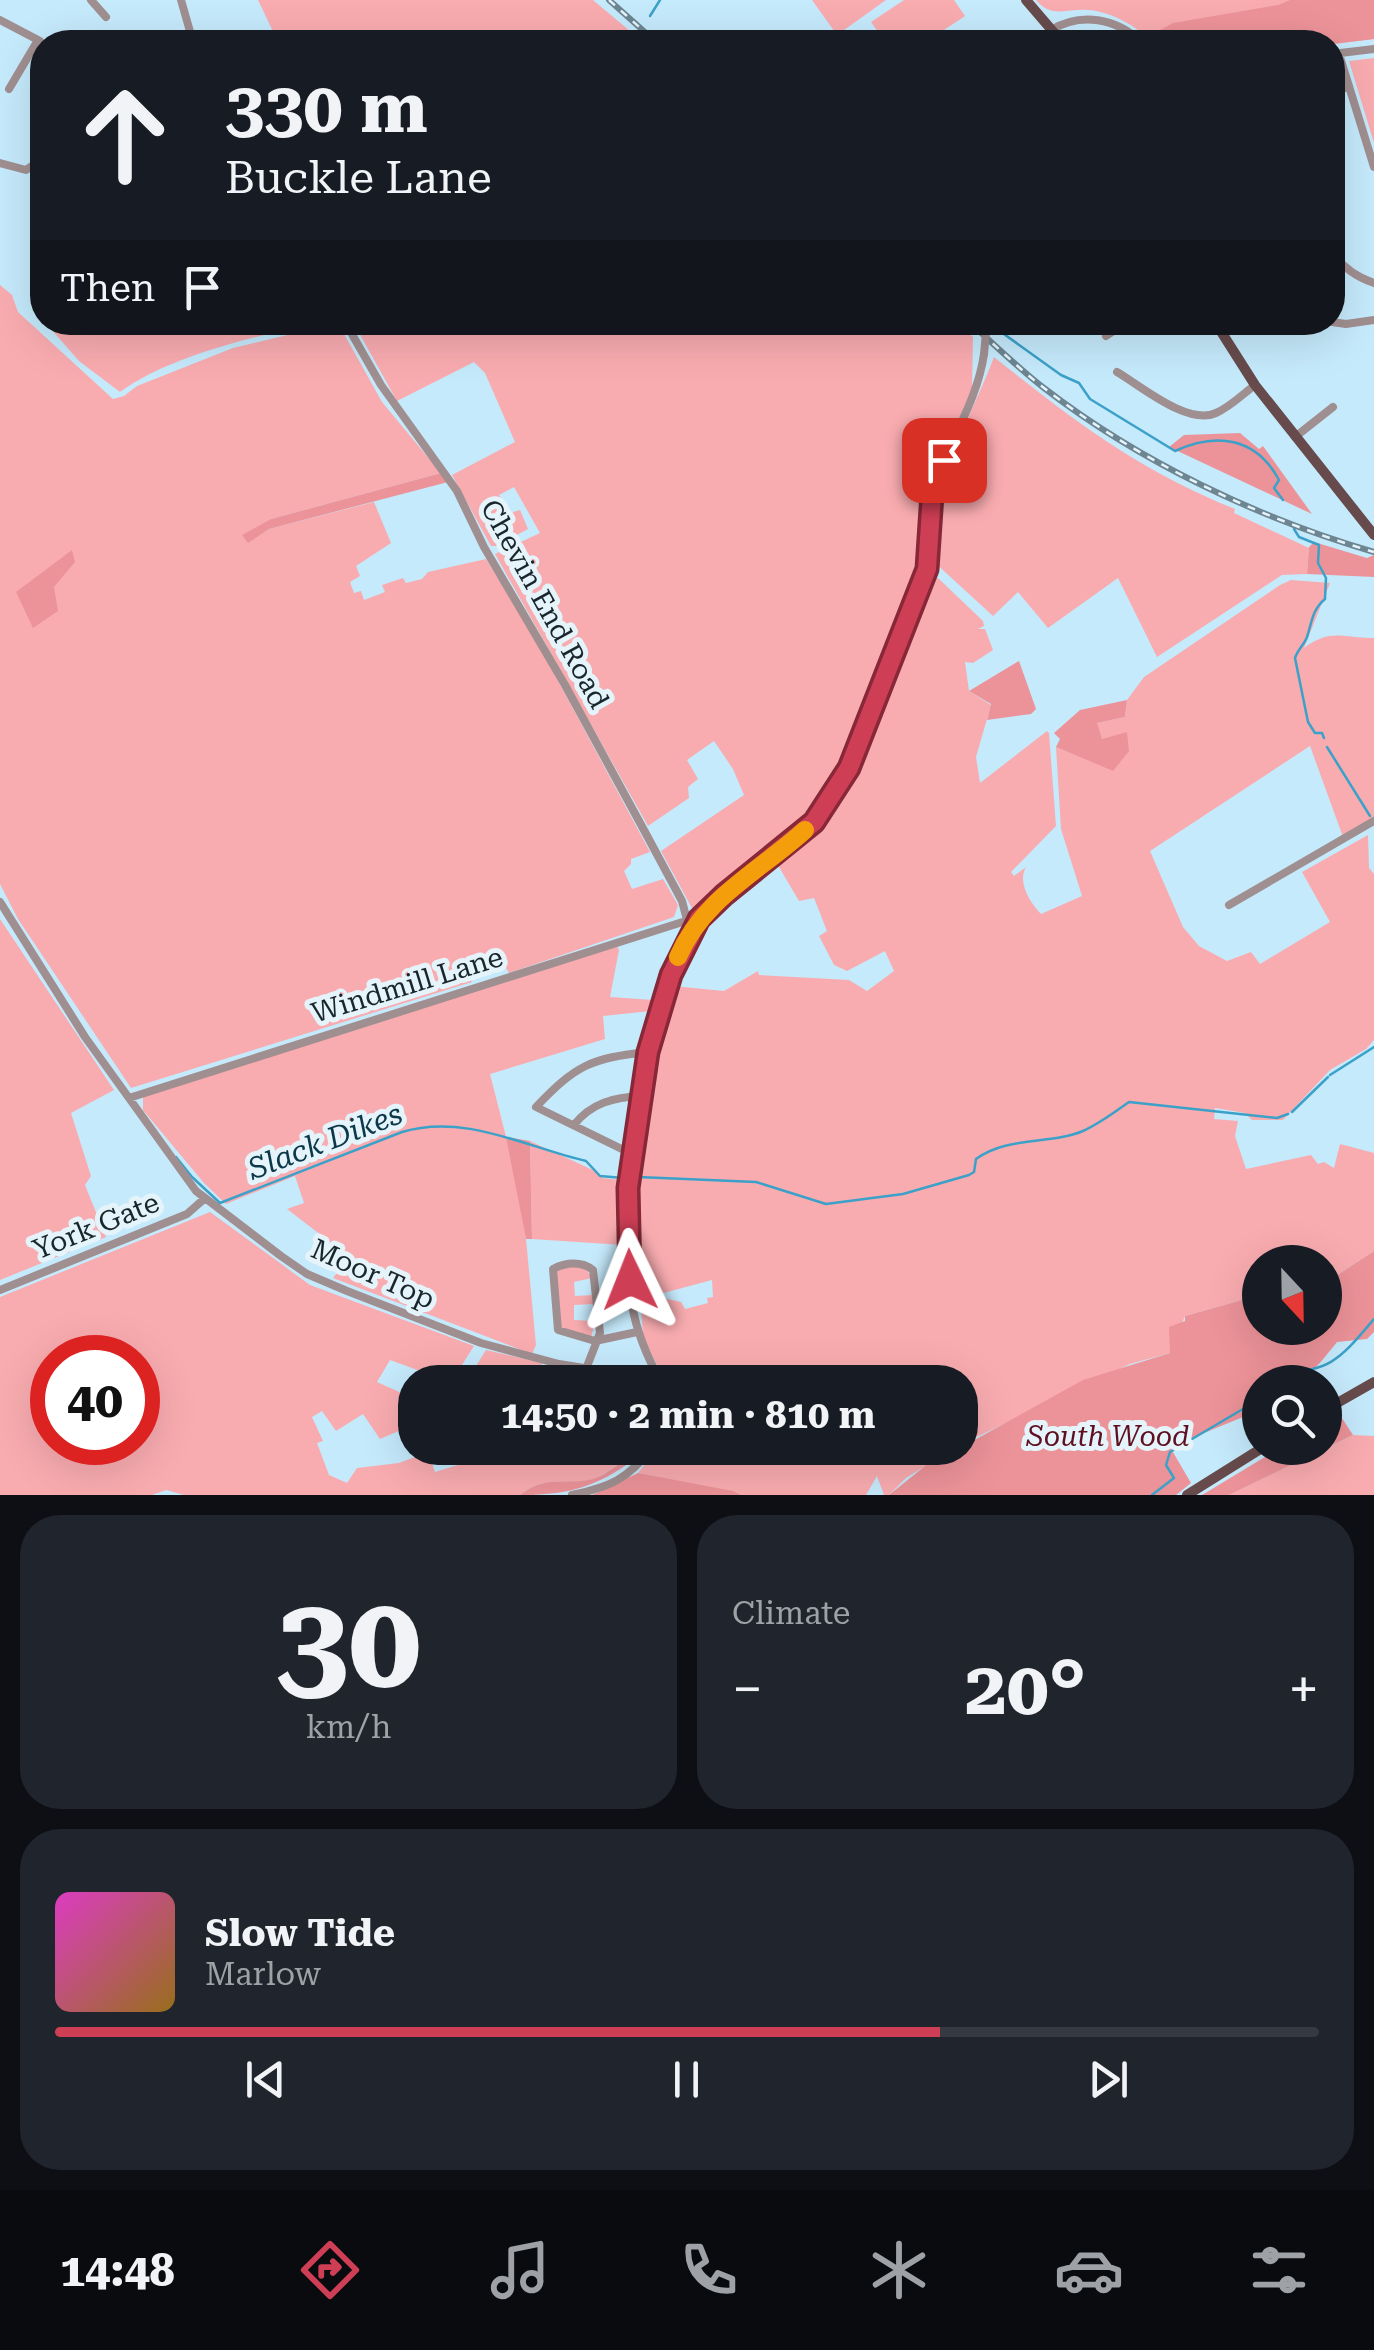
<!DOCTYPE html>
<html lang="en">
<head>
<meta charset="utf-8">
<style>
  :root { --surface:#171b24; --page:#20242c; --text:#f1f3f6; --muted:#9ea1a6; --line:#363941; --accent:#ce3e55 }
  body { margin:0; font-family:"Roboto Serif",serif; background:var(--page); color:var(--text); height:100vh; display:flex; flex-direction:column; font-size:38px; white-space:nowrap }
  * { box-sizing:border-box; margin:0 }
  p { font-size:32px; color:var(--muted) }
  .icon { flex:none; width:55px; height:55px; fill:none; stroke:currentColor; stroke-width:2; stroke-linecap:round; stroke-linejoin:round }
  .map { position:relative; height:1495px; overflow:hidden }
  .side { display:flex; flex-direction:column; gap:20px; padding:20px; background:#0d0f14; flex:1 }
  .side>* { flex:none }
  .banner { position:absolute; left:30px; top:30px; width:1315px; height:305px; border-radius:40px; box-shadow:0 10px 40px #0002; background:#171b24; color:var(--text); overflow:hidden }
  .needle { width:65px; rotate:158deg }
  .fabs { position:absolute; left:1242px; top:1245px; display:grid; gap:20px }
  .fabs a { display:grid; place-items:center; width:100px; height:100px; border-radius:50%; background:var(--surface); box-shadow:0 10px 40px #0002; font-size:50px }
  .speed { position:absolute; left:30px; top:1335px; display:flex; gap:20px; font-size:50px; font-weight:700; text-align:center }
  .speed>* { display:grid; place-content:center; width:130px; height:130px; border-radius:50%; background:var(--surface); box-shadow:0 10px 40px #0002; line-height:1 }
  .speed .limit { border:15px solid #d22; background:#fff; color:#111 }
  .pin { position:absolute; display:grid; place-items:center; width:85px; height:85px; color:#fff; margin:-42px; border-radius:20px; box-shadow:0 5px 15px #0006 }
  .me { position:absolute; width:110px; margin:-55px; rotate:358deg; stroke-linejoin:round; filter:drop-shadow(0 0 8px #0008) }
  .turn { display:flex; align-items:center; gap:35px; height:210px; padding:0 30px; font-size:45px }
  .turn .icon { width:130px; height:130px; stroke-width:2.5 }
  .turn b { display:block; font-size:70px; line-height:85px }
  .then { display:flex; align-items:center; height:95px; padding:0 30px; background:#0003; gap:20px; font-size:38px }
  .big { font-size:75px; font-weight:700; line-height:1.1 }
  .side .card { flex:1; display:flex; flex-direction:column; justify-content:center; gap:15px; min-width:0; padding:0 35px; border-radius:40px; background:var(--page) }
  .side .dial { align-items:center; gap:0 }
  .dial b { font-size:130px; line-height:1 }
  .song { display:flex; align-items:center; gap:30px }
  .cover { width:120px; height:120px; border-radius:15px; background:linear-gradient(135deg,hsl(310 70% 55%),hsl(40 70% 35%)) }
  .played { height:10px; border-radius:5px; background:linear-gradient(90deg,var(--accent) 70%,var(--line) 70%) }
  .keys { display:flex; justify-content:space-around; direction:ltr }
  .heat { display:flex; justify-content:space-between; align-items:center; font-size:55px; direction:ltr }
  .side .tiles { flex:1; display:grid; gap:20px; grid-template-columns:1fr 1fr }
  .card:last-child { grid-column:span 2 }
  .trip { position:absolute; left:398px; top:1365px; width:580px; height:100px; border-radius:40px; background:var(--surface); box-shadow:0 10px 40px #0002; font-weight:700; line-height:100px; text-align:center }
  .tabs { display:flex; height:160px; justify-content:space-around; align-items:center; background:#090b0e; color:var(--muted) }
  .tabs .icon { width:70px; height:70px }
  .tabs .on { color:var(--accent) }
  .tabs b { font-size:45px; color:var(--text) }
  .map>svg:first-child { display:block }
  .green { fill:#f9acb0; fill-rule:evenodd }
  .forest { fill:#ec9399 }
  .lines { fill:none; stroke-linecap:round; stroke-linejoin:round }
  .stream { stroke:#3ca1c8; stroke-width:2.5 }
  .minor { stroke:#a08f90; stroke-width:8 }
  .major { stroke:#674b4c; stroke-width:10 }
  .rail-casing { stroke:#6d8692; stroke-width:6 }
  .rail { stroke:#e5f3fa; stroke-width:2.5; stroke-dasharray:8; stroke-linecap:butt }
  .minor-bridge { stroke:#a08f90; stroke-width:8 }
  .route-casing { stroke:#862837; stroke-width:25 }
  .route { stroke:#ce3e55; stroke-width:18 }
  .slow { stroke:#f59e0b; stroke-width:18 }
  .labels { text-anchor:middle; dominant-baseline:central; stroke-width:10; stroke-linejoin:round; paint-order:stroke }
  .street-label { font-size:28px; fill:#18262c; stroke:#e5f3fa }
  .park-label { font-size:28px; font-style:italic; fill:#5f1020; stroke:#e5f3fa }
  .water-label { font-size:30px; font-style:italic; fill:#0b3849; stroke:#e5f3fa }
</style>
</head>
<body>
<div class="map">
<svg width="1374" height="1495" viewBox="0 0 1374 1495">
  <rect width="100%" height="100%" fill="#c5eafc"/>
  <path class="green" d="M258 0H593L643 42H278Z
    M812 0H886L837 35Z
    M904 0H954L965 16 926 42H885L871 22Z
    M1036 0H1374V39L1333 44 1151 42C1138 26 1109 11 1088 10 1067 8 1052 19 1036 0Z
    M1374 58V143L1349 61Z
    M0 285 12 295 18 312 113 399 124 396 137 386 233 348 338 323 382 402 441 473 271 519 248 542 269 529 374 502 391 543 356 566 360 576 350 582 354 593 361 591 364 600 385 592 382 585 403 578 406 583 422 579 428 572 486 559 533 634 650 852 631 859V864L624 871 632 889 663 879 678 905 674 917 509 973 495 949 464 968 472 982 131 1088 18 919 0 884Z
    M63 322H317V323C257 336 171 355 120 392L79 361 50 328Z
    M957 322 973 337 972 391 939 460 932 482 923 566 892 639 847 765 804 827 700 909 693 910 661 851 744 795 733 769 714 741 687 760 698 779 688 787 689 798 648 826 495 554 540 533 514 487 499 495 510 513 520 510 528 529 496 546H491L452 475 515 442 485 373 474 362 397 401 353 322Z
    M994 357C1074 421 1140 471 1235 509L1234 513 1309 548 1307 574 1282 575 1157 657 1118 578 1048 628 1018 592 993 616 933 561C927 488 969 423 994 357Z
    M938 578 983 621 984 626 978 629H985L993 650 973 663 965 662 969 691 991 705 976 757 980 783 1047 731 1049 733 1056 826 1011 872 1014 876 1026 867C1017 882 1030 903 1041 914L1082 896 1061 829 1056 747 1113 770 1096 723 1125 717 1127 700 1144 677 1280 585 1291 580 1330 583 1304 648C1331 628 1342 638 1374 638V817L1343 837 1310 746 1150 851 1183 927 1199 946 1227 961 1251 952 1260 964 1330 922 1302 872 1368 835 1369 868 1374 874V1040L1366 1049 1330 1070 1283 1120H1252L1245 1113 1215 1108 1214 1119 1238 1121 1235 1136 1246 1169 1311 1155 1318 1164 1324 1162 1334 1168 1340 1144 1374 1153V1251L1325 1283V1262H1260V1295L1185 1316 1170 1353 1130 1364 960 1445V1382H666L643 1338 641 1304 653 1300 661 1303 663 1298 681 1302 685 1309 708 1303 707 1298 713 1297 712 1280 641 1299C639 1292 635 1284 634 1277 625 1229 648 1025 673 986L724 991 758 971 759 975 849 980 867 991 894 971 885 951 847 971 834 965 819 936 827 931 814 898 799 901 776 862 821 822 854 771 852 767 930 581Z
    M0 919 114 1090 71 1113 91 1176 85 1185 106 1237 0 1280Z
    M617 946 619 950 610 997 653 1000 651 1011 603 1016 605 1039 490 1074 514 1168 526 1239 536 1345 532 1354 333 1278 345 1262 330 1242 287 1209 304 1203 295 1176 226 1204 204 1183 143 1110V1095Z
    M530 1141 595 1171 603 1178 621 1180 623 1245 532 1239Z
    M210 1212 310 1285 474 1346 451 1382H428L431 1375 390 1360 377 1382 415 1399V1424L380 1439 363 1414 336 1431 322 1411 312 1417 323 1441 317 1443 329 1475 347 1483 357 1468 399 1463 428 1452 435 1472 471 1461 469 1453 481 1448H639C626 1457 613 1470 598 1477 572 1489 548 1472 520 1495H184L166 1490 152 1495H0V1297ZM52 1358H138V1442H52Z
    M577 1266 586 1269 592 1278 574 1282 575 1296 594 1295V1304L574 1305V1320L595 1321 591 1338 566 1331 557 1324 554 1274 560 1269Z
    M486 1350 542 1363 539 1382H466Z
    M1353 1435 1374 1436V1495H1229Z
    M657 1448H955L906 1478 889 1495H884L877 1476 866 1495H741L638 1473Z"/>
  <path class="forest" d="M1290 0H1374V39L1333 44 1151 42 1147 37 1173 23 1278 5Z
    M1240 433 1259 449 1263 446 1312 514 1169 447 1184 435Z
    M441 473 448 482 269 529 248 543 242 535 271 519Z
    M1314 542 1367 558 1374 555V577L1307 574 1309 547Z
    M72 550 75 562 54 587 58 611 33 628 16 592Z
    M1019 661 1036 709 1031 714 987 720 991 704 969 691Z
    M1127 700 1125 717 1097 723 1102 739 1127 732 1129 751 1113 771 1056 747 1060 739 1054 733 1080 710Z
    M506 1137 530 1141 532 1239H526Z
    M1374 1251V1332L1367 1339 1337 1342C1308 1378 1307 1382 1260 1382V1405L1243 1417 1170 1447 1191 1483 1176 1495H889L940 1454 960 1448 1083 1380 1170 1353 1169 1327 1185 1321V1316L1260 1295V1328H1325V1283Z
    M1338 1412 1353 1435 1229 1495H1202L1280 1448H1325V1420Z
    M638 1448 643 1453C601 1485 574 1495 520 1495 548 1472 571 1488 598 1477 612 1471 626 1458 638 1448Z
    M638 1473 733 1491 741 1495H592Z"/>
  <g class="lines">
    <path class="stream" d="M650 16 660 0
      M990 324 1061 375 1079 383 1090 399 1175 451C1216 432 1256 437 1279 480L1274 488 1283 500
      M1294 529 1299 537 1319 545 1318 563 1326 578 1325 599C1312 610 1312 622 1307 637 1304 645 1298 649 1295 658L1308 722 1315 733H1322L1324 738
      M1327 747 1370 816
      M1330 1075 1374 1047
      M1292 1112 1328 1077
      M176 1157 192 1177 220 1203 402 1132C464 1113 526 1147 586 1161L600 1176 623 1178
      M638 1177 756 1182 826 1204 903 1194 969 1175 974 1172 976 1159C1007 1136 1049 1145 1083 1131 1099 1124 1115 1112 1129 1102L1277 1118 1288 1114
      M1270 1382 1276 1372C1329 1374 1341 1358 1374 1319
      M1152 1495 1174 1478 1166 1465 1170 1452 1248 1406 1260 1394"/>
    <path class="minor" d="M91 0 106 17
      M181 0 193 42
      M0 20 40 41
      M1051 30C1081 12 1116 18 1141 42
      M1332 54 1374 49
      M1339 54 1374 167
      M9 89 38 40
      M1332 94 1349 86
      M0 163 26 170 42 159
      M1332 252C1343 268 1356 277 1374 283
      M345 322 381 385 457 491 484 547 565 685 645 832 682 901 687 920
      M1332 322 1346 324 1374 320
      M1106 336 1123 325
      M1117 372C1141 386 1188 426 1216 413 1230 407 1243 394 1255 385
      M1295 437 1333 407
      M0 902 85 1037 196 1191 281 1256 307 1274 347 1291 481 1343 559 1364 653 1379 658 1377
      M1229 905 1374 821
      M129 1098 692 919
      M574 1125C591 1103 614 1097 642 1096
      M634 1155 536 1107C576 1065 591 1058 648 1052
      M0 1290 187 1214 204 1199
      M586 1369 600 1333 593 1270C582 1261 566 1262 553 1269L558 1330 595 1341 637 1332
      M661 1382C647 1357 637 1334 632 1305 619 1218 641 992 696 923 733 875 798 853 830 801 861 753 877 695 899 641 908 618 921 595 926 571 932 544 926 515 934 488 948 442 977 403 984 354
      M572 1495C610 1487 628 1479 652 1448"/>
    <path class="major" d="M1026 0 1062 42
      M1215 322 1255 385 1374 535
      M1325 1410 1374 1382
      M1187 1495 1262 1448"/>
    <defs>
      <path id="rail" d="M609 0 656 42
        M969 322C994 344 1018 368 1044 388 1140 462 1258 518 1374 552"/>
    </defs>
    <use href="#rail" class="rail-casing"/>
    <use href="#rail" class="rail"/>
    <path class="minor-bridge" d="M984 354 987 322"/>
  </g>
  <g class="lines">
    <defs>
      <path id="route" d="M630 1280 628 1188 648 1052 671 975 699 919 724 895 814 822 849 768 927 569 932 494 944 460"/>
    </defs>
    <use href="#route" class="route-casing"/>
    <use href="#route" class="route"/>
    <path class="slow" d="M678 957C703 898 760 871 805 830"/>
  </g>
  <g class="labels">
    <g class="street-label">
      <text transform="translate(545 604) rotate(61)">Chevin End Road</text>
      <text transform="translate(407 985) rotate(-17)">Windmill Lane</text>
      <text transform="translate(96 1226) rotate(-22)">York Gate</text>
      <text transform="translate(373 1274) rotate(24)">Moor Top</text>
    </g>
    <g class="park-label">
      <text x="1108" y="1436">South Wood</text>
    </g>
    <g class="water-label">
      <text transform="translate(325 1141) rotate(-21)">Slack Dikes</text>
    </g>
  </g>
</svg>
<div class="fabs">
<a><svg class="needle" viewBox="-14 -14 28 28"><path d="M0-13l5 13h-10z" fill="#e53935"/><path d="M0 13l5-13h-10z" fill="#9ea1a6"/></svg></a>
<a><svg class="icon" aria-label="search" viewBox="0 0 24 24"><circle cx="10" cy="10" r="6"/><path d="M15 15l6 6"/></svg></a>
</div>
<div class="speed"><div class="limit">40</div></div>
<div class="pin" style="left:944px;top:460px;background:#d93025"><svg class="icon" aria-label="arrive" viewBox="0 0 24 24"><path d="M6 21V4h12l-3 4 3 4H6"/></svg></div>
<svg class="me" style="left:630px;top:1280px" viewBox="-20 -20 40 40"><path d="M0-17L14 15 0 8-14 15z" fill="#ce3e55" stroke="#fff" stroke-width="4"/></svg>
<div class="trip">14:50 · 2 min · 810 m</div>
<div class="banner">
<div class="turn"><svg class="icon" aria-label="ahead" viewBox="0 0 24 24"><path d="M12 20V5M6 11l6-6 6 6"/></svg><div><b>330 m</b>Buckle Lane</div></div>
<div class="then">Then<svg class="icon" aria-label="arrive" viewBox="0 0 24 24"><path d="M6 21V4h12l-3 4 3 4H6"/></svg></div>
</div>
</div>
<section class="side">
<div class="tiles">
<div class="card dial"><b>30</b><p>km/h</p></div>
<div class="card"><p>Climate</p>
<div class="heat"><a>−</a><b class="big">20°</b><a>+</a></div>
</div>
<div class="card">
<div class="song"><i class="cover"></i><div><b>Slow Tide</b><p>Marlow</p></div></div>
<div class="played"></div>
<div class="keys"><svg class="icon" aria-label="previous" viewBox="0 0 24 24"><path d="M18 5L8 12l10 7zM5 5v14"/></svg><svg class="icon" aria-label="pause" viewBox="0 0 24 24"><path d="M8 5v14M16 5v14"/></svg><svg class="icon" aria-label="next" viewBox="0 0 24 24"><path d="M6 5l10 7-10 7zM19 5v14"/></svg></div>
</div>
</div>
</section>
<nav class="tabs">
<b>14:48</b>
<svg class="icon on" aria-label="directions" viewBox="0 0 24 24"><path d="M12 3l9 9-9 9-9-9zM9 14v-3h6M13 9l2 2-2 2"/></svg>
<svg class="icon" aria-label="music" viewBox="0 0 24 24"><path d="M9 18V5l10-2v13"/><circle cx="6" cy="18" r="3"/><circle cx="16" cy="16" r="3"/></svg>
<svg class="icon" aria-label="phone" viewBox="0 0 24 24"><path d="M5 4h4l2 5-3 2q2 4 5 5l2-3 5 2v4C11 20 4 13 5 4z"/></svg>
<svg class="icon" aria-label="climate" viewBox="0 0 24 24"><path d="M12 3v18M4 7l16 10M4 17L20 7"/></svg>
<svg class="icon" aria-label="car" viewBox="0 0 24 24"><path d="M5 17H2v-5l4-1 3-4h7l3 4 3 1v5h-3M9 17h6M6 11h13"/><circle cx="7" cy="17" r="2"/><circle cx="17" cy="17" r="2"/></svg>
<svg class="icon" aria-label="filters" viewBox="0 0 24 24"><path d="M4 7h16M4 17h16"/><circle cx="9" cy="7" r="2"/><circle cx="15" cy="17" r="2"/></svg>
</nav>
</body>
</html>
